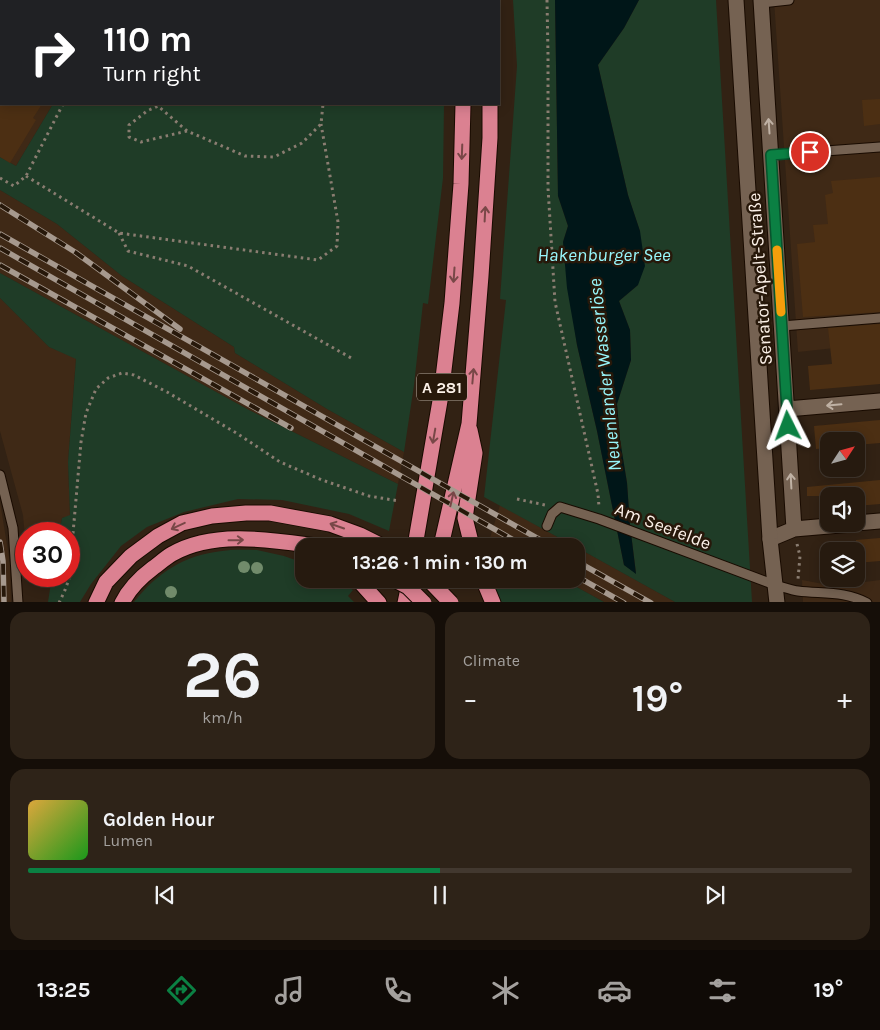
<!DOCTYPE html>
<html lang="en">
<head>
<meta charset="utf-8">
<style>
  :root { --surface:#261a0f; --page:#2e2318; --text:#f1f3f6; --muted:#a4a19e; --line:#42382f; --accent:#0b8043 }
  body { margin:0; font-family:Karla,sans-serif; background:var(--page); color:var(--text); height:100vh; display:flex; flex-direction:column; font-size:19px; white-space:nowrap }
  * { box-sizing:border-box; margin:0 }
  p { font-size:16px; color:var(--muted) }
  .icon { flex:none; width:28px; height:28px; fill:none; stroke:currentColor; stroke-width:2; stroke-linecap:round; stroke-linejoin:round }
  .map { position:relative; height:602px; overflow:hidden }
  .panel { display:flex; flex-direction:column; gap:10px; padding:10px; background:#150e08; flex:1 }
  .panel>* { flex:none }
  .banner { position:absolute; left:0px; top:0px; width:500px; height:105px; box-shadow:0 2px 12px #0003,0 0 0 1px var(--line); background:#202124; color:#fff; overflow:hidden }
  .needle { width:32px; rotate:54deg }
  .buttons { position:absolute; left:820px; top:432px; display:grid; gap:10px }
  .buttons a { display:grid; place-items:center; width:45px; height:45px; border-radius:10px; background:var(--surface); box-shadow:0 2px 12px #0003,0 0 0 1px var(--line); font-size:25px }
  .speed { position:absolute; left:15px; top:522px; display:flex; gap:10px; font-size:25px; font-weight:700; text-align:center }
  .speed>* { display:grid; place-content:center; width:65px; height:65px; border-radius:50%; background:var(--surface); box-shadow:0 2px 12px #0003,0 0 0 1px var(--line); line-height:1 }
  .speed .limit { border:8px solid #d22; background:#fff; color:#111 }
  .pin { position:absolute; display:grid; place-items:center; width:42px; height:42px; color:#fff; margin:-21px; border:2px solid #fff; border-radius:50%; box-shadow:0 1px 5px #0007 }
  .me { position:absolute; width:55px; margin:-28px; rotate:357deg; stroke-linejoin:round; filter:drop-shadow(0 0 4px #0008) }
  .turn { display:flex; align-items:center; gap:18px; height:105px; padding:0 20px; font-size:22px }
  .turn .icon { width:65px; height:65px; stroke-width:2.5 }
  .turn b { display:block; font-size:35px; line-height:42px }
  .big { font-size:38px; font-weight:700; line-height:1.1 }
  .panel .tile { flex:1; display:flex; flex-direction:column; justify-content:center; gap:8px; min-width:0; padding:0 18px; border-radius:15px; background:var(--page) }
  .panel .dial { align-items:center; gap:0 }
  .dial b { font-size:65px; line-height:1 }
  .song { display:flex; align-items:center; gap:15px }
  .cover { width:60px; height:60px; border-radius:8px; background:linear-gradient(135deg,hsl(40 70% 55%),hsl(120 70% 35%)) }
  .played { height:5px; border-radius:2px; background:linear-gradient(90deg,var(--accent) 50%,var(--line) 50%) }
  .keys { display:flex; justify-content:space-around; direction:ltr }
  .heat { display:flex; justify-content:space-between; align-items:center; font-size:28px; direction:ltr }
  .panel .tiles { flex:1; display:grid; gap:10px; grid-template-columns:1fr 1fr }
  .tile:last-child { grid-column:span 2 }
  .trip { position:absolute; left:295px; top:538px; width:290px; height:50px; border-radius:15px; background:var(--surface); box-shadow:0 2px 12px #0003,0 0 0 1px var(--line); font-weight:700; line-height:50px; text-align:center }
  .tab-bar { display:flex; height:80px; justify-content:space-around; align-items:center; background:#0f0a06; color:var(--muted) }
  .tab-bar .icon { width:35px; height:35px }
  .tab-bar .selected { color:var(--accent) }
  .tab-bar b { font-size:22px; color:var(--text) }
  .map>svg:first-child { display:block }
  .built { fill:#3f2916 }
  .green { fill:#1f3c27 }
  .water { fill:#001618 }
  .building { fill:#4c2f13 }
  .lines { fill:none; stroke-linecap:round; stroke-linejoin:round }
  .lane-casing { stroke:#190b01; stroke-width:11 }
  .street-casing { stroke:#190b01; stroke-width:17 }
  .secondary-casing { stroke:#190b01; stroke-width:17 }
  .highway-casing { stroke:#190b01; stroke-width:17 }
  .path { stroke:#8a7d71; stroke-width:3; stroke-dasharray:2.5 4; stroke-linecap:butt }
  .lane { stroke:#756252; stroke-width:9 }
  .street { stroke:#756252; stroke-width:15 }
  .secondary { stroke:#756252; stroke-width:15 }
  .highway { stroke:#db8191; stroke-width:15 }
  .rail-casing { stroke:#a6998e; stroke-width:5.5 }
  .rail { stroke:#27180a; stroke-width:4; stroke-dasharray:11; stroke-linecap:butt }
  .highway-bridge-casing { stroke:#190b01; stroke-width:17; stroke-linecap:butt }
  .highway-bridge { stroke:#db8191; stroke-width:15 }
  .tree { fill:#718b6b }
  .oneway { stroke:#bfb1a4 }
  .oneway2 { stroke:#784747 }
  .route-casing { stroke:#07532c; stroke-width:12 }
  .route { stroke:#0b8043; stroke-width:9 }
  .slow { stroke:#f59e0b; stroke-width:9 }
  .labels { text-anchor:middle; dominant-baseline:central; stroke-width:5; stroke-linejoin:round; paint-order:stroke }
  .shield { fill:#27180a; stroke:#bcb0a5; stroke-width:1 }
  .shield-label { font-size:16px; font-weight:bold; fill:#fcf1e8 }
  .street-label { font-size:18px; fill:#fcf1e8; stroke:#27180a }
  .water-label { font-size:19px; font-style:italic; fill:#98f6fb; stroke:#27180a }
</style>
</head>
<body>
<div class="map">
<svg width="880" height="603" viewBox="0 0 880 603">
  <rect width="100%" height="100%" fill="#322214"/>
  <path class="built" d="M0 0H249V1H1V104H53L16 166 0 157Z
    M774 0H880V343L798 352Z
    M0 190 57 224 122 276 234 347 235 353 327 409 404 452 398 484 249 410 0 273Z
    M0 298 49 347 76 358 68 462 70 516 62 518 59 534H26V548L23 515 0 431Z
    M0 502 10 563 11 602H0Z
    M500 505 574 546H504L490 538Z
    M576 547 623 573 675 602H604L562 579H576Z
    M802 580 834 586 880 580V602H803Z"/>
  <path class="green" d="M513 0H555L558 196 568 226 563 242 577 345 597 431 624 565 636 573 630 525 627 482 620 440 617 404 631 360 630 330 619 301 638 285 640 231 628 195 605 96 598 65 624 28 639 0H716L752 602H675L576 547V546H574L484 497 506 300 500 299 517 66Z
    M53 104H444L443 178 428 304 423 303 414 385 404 452 327 409 235 353 234 347 122 276 57 224 0 190V157L16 166Z
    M0 273 249 410 398 484 389 531 349 514 282 500 238 499 184 512 147 527 121 546 91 584 80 602H48L52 576H69V534H59L62 518 70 515 68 462 76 359 49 347 0 298Z
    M257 550 284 556 304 563V579H335L353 590 348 596 354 602H134C157 573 184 555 222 551 233 549 246 550 257 550Z
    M490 579H562L604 602H500Z"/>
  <path class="water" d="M555 0H639L624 28 598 65 605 96 628 195 640 231 645 266 638 285 619 301 630 330 631 360 617 404 620 440 627 483 630 525 636 574 624 565 597 431 577 345 567 288 563 242 568 226 558 196Z"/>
  <path class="building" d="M0 99 1 100V104H42L33 118 36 120 10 163 0 157Z
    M880 99V124L864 126 862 100Z
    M880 177V312L803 317 797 244 815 242 813 225 828 224 825 195 833 193 831 181Z
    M880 324V384L810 390 808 366 832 364 828 328Z
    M880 420V443L856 445V441H829V448L816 449 814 426Z
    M880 480V504L856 506V496H807V487Z
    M880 538V561L856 563V540Z"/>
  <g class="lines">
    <defs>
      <path id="lane" d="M15 0 16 1
        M761 3 789 0
        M771 155 880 147
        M782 326 880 318
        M0 475 13 528 18 603
        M547 526 552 514 560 507 599 519 775 585C783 587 791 590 798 591 821 594 846 591 867 603"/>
      <path id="street" d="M761 0 794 529
        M787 409 880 401
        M856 523 880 521
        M770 539 794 529 852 524"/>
      <path id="secondary" d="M736 0 770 539 777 603"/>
      <path id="highway" d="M463 0V1
        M490 0V1
        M470 430 475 453 465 518 472 546
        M415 546 441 395 452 303 461 184 463 104
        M441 546 469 424 481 276 490 138V104
        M355 579 361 583 379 603
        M483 579 493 603
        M96 603 106 582 131 556 158 536 182 523 212 516 246 513H270L330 524 360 535 382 546
        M122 603C129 589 141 577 153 568 159 564 165 558 172 554 214 530 271 540 316 546
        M405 603 410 579"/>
    </defs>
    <use href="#lane" class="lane-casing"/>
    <use href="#street" class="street-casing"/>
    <use href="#secondary" class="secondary-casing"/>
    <use href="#highway" class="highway-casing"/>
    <path class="path" d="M547 0 548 55V188L555 302 598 494 599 507
      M260 1 261 0
      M331 1 332 0
      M375 1V0
      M187 131 141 142 129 137V125L147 111 158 106 187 131 215 143 245 156 274 157 302 143 321 124 323 104
      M26 176 119 233 318 260 337 246 338 222 321 124
      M0 178 14 186 26 176 63 104
      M119 233 128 251 188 266 353 359
      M517 499 545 505
      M797 544 800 556 798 579
      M59 603 65 590 69 579 81 442 86 413 96 389 108 378 122 373 134 375 167 392 238 434 280 462 322 480 369 496 399 501"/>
    <use href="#lane" class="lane"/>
    <use href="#street" class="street"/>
    <use href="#secondary" class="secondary"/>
    <use href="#highway" class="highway"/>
    <defs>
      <path id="rail" d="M0 205 75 252 180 329
        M0 234 551 546
        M0 248 524 546
        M0 265 291 428
        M0 542 3 561 4 603
        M576 561 651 603
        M576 576 624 603"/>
    </defs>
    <use href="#rail" class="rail-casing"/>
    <use href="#rail" class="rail"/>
    <defs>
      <path id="highway-bridge" d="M393 579 408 587 424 603
        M428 579 451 603"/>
    </defs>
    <use href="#highway-bridge" class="highway-bridge-casing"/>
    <use href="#highway-bridge" class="highway-bridge"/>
  </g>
  <g class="tree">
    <circle cx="244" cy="567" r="6"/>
    <circle cx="257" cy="568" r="6"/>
    <circle cx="171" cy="592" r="6"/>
  </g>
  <defs><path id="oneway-shaft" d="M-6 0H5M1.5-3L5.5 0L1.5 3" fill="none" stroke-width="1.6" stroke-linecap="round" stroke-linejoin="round" transform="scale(1.25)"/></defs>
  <g class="oneway">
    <use href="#oneway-shaft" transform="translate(769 126) rotate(-94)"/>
    <use href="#oneway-shaft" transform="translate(834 405) rotate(175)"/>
    <use href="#oneway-shaft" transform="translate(791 481) rotate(-93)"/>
  </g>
  <g class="oneway2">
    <use href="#oneway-shaft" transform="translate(462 152) rotate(92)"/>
    <use href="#oneway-shaft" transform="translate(485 214) rotate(-87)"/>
    <use href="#oneway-shaft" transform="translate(454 275) rotate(94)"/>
    <use href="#oneway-shaft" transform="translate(473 376) rotate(-85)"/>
    <use href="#oneway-shaft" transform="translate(434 436) rotate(100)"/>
    <use href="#oneway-shaft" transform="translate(452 499) rotate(-77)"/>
    <use href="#oneway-shaft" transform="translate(178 526) rotate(155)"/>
    <use href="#oneway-shaft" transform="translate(337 526) rotate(-161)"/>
    <use href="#oneway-shaft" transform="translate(236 540) rotate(-1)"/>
  </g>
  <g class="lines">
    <defs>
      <path id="route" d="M788 426 771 155 810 152"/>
    </defs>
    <use href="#route" class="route-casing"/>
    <use href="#route" class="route"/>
    <path class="slow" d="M777 250 781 312"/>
  </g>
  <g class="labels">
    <rect class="shield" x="417" y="373.5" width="50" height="27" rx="4"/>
    <g class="shield-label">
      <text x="442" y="387">A 281</text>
    </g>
    <g class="street-label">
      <text transform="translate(760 279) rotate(-94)">Senator-Apelt-Straße</text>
      <text transform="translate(663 526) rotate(21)">Am Seefelde</text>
    </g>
    <g class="water-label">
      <text x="604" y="255">Hakenburger See</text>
      <text transform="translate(605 375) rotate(-96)">Neuenlander Wasserlöse</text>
    </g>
  </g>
</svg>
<div class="buttons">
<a><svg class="needle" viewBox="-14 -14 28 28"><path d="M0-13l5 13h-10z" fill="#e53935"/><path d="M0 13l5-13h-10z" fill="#a4a19e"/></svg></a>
<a><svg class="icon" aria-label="sound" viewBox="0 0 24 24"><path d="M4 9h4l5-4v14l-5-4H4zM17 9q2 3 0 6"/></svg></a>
<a><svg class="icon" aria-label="layers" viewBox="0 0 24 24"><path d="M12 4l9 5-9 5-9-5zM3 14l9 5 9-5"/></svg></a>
</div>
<div class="speed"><div class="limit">30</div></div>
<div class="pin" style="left:810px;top:152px;background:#d93025"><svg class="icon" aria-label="arrive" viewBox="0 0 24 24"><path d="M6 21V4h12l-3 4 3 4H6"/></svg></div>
<svg class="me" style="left:788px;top:426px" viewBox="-20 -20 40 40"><path d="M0-17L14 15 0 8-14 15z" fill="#0b8043" stroke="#fff" stroke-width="4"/></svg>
<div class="trip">13:26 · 1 min · 130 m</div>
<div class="banner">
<div class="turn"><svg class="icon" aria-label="right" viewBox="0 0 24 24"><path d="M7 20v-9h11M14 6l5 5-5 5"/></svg><div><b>110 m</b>Turn right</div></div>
</div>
</div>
<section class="panel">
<div class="tiles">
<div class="tile dial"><b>26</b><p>km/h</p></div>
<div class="tile"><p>Climate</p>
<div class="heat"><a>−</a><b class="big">19°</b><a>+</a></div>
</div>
<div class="tile">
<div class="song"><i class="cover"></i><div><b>Golden Hour</b><p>Lumen</p></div></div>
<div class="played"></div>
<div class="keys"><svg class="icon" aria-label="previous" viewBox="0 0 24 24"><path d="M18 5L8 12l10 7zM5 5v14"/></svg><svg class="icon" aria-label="pause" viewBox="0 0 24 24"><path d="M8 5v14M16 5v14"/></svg><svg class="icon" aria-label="next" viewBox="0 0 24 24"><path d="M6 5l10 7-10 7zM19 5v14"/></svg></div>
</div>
</div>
</section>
<nav class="tab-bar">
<b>13:25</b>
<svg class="icon selected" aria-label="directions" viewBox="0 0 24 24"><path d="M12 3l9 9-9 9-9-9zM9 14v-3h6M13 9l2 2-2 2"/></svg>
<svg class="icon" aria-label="music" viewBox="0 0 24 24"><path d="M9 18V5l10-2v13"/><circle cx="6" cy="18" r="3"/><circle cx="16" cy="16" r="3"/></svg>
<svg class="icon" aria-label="phone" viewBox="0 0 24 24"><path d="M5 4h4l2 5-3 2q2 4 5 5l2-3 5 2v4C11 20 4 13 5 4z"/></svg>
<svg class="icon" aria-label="climate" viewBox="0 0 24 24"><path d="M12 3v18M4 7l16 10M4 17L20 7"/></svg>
<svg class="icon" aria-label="car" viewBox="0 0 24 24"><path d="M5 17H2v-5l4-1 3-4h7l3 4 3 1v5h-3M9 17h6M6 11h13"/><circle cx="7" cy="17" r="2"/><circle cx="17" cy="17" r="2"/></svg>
<svg class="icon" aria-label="filters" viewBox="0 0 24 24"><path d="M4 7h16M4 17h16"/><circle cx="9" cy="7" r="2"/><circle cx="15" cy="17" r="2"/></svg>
<b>19°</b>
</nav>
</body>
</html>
